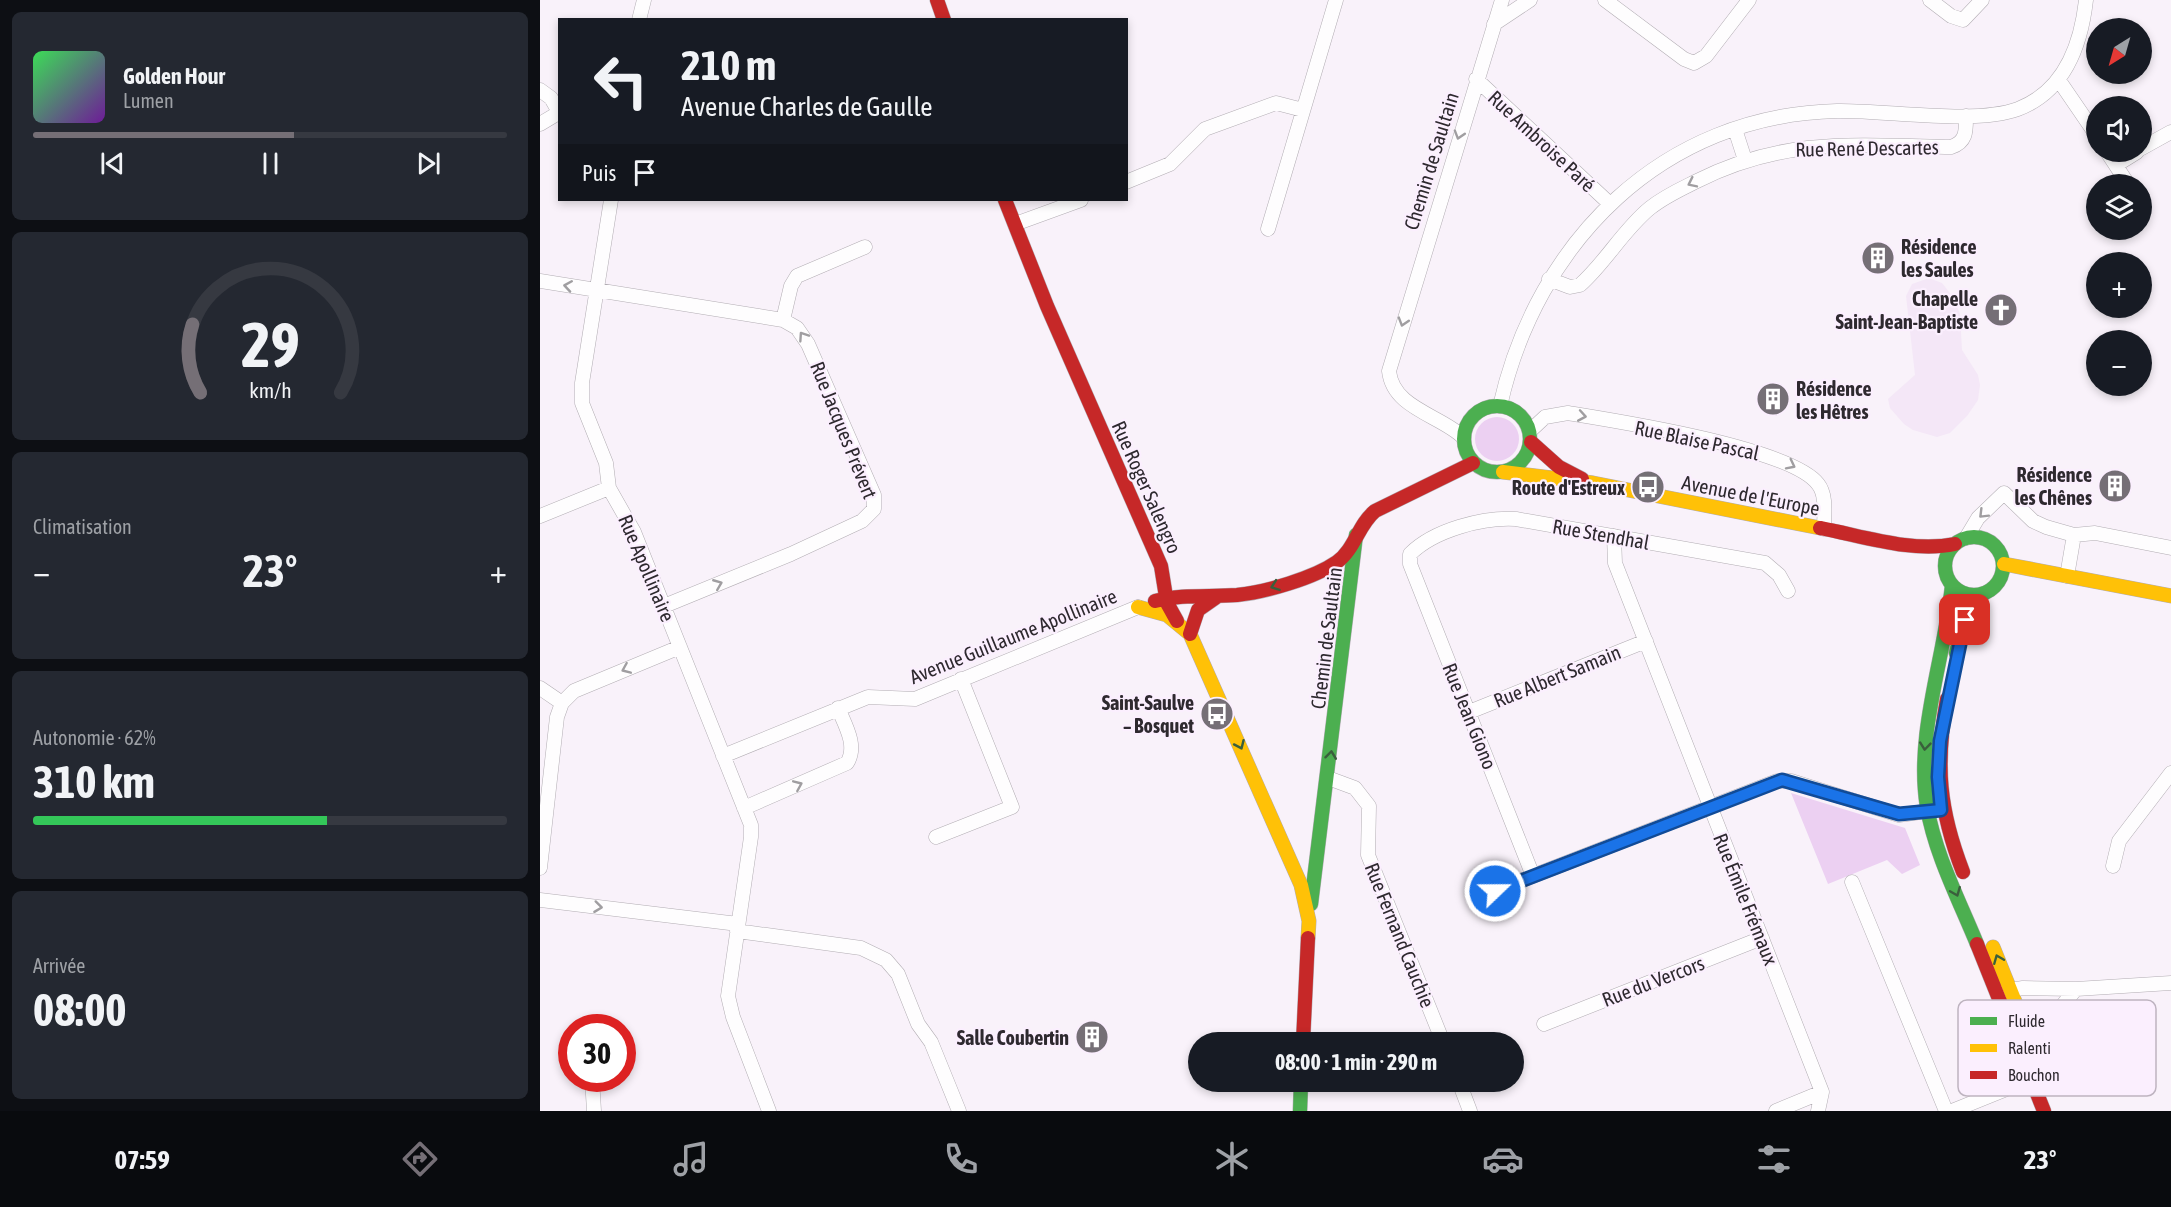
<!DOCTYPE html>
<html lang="fr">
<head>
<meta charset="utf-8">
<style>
  :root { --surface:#171b24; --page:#242831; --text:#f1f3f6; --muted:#9ea1a6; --line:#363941; --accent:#756f76 }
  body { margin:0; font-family:"Asap Condensed",sans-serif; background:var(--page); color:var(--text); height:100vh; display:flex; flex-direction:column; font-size:22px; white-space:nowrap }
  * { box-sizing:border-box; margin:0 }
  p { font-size:20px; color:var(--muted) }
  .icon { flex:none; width:33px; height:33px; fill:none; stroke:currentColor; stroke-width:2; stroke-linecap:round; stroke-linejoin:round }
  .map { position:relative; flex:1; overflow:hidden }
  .drawer { display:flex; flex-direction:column; gap:12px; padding:12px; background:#0d0f14; width:540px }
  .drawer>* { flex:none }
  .banner { position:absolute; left:18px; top:18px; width:570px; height:183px; border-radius:0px; box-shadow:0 3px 9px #0003; background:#171b24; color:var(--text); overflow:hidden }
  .needle { width:39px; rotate:217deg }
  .fabs { position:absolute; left:1546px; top:18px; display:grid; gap:12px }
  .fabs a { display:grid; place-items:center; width:66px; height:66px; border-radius:50%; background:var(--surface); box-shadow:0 3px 9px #0003; font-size:30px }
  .speed { position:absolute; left:18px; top:1014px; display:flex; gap:12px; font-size:30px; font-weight:700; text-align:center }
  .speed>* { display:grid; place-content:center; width:78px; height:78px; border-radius:50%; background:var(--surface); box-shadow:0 3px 9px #0003; line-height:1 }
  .speed .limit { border:9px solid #d22; background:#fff; color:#111 }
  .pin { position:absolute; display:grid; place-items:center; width:51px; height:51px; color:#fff; margin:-26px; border-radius:12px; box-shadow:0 3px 9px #0006 }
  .me { position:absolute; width:66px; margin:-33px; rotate:68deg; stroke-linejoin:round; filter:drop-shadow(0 0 4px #0008) }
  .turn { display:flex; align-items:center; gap:21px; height:126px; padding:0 24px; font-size:27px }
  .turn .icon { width:78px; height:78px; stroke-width:2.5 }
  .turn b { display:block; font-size:42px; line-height:51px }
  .then { display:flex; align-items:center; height:57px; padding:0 24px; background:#0003; gap:12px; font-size:22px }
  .big { font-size:45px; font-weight:700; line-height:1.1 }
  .drawer .tile { flex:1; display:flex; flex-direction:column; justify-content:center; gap:9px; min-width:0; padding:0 21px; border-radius:9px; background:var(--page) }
  .drawer .dial { align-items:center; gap:0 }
  .dial svg { height:156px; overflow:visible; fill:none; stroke:var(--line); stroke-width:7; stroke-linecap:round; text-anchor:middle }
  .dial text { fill:var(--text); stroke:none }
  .song { display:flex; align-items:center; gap:18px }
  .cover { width:72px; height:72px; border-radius:9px; background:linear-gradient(135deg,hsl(130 70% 55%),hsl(280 70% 35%)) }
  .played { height:6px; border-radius:3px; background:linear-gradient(90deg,var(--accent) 55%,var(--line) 55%) }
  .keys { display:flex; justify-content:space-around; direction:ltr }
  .heat { display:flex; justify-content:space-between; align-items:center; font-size:33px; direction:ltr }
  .charge { height:9px; border-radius:4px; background:linear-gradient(90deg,#34c759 62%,var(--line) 0) }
  .trip { position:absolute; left:648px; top:1032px; width:336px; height:60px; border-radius:30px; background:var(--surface); box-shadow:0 3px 9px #0003; font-weight:700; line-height:60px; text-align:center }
  .menu { display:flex; height:96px; justify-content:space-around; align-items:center; background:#090b0e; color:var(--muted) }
  .menu .icon { width:42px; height:42px }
  .menu .selected { color:var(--accent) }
  .menu b { font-size:27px; color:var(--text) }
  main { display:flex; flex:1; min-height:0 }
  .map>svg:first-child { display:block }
  .built { fill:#f4e7f7 }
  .green { fill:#ecd0f2 }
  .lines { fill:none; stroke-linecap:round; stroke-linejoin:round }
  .street-casing { stroke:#b2adb3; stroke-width:15 }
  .fast-casing { stroke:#b2adb3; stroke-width:15 }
  .slow-casing { stroke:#b2adb3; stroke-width:15 }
  .jam-casing { stroke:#b2adb3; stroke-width:15 }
  .street { stroke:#fefdfe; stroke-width:14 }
  .fast { stroke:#4caf50; stroke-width:14 }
  .slow { stroke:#ffc107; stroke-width:14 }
  .jam { stroke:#c62828; stroke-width:14 }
  .oneway { stroke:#a09ea1 }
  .oneway2 { stroke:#3a5f3c }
  .route-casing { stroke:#114b97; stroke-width:15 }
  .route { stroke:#1a73e8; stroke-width:10 }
  .labels { text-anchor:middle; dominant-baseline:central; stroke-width:4.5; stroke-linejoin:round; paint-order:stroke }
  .street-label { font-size:20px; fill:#2e292f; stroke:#fbeffe }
  .poi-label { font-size:20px; font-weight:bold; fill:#2e292f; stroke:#fbeffe; text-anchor:end }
  .key { fill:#fbeffe; stroke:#beb4c0; stroke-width:1.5 }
  .key-label { font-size:16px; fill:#2e292f }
</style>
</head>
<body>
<main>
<section class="drawer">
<div class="tile">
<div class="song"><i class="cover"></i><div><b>Golden Hour</b><p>Lumen</p></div></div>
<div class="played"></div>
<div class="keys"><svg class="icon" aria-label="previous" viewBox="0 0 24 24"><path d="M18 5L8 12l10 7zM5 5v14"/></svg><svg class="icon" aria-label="pause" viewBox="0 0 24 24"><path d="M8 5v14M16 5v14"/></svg><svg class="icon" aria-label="next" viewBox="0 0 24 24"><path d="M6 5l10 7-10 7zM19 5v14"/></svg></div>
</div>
<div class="tile dial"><svg viewBox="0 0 100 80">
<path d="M14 69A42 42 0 1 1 86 69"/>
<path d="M14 69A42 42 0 0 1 10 34" stroke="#756f76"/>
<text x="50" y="56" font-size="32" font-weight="700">29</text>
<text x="50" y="72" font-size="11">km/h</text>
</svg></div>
<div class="tile"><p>Climatisation</p>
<div class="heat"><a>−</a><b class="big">23°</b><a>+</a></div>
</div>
<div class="tile"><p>Autonomie · 62%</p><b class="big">310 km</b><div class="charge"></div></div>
<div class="tile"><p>Arrivée</p><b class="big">08:00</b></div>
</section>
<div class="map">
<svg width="1631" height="1111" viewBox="0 0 1631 1111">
  <rect width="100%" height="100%" fill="#f9f2fa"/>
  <path class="built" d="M1389 278 1402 283 1413 297 1420 314 1422 350 1438 375 1440 385 1438 400 1427 416 1410 433 1397 437 1373 430 1364 424 1350 408 1348 399 1375 375 1366 296 1372 284Z"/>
  <path class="green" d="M935 439a22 22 0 1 1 44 0a22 22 0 1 1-44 0Z
    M1251 793 1365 828 1380 865 1362 874 1347 860 1288 884Z"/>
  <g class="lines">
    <defs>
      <path id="street" d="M1065 0 1144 59 1154 63 1166 56 1209 0
        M1390 0 1411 16 1423 20 1442 0
        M99 20 104 0
        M954 24 990 0
        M936 79 1069 203
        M1518 79 1557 136
        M0 90 11 98 19 112
        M0 124 20 112
        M1195 129 1205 160
        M1602 148 1631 132
        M1567 152 1586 181
        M1576 165 1597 152
        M586 182 630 164 665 129 736 103 763 110
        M71 200 42 383V403L66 463 69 488 94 532 211 825V837L188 996 193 1017 229 1111
        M475 224 541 200
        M728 229 796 0
        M1009 279 1030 287 1040 285C1066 262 1083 230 1110 208 1125 196 1141 189 1157 181 1244 137 1317 145 1411 147 1427 142 1426 130 1426 116
        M0 281 243 320 257 328 268 344 334 495V509L322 521 251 554 124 606
        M243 320 251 286 257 276 325 247
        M960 406C997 241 1123 115 1297 111 1347 110 1435 125 1478 109 1525 91 1541 45 1546 0
        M990 431 1005 417 1028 413C1077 421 1251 448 1278 484 1287 495 1284 515 1284 529
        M924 438C901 415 853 409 849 371L962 0
        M0 516 69 488
        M1074 536 1075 563 1282 1092 1278 1111
        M1426 538 1438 518 1464 493 1493 521 1506 527 1534 535 1555 533 1631 548
        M1527 576 1534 535
        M0 688 22 703
        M929 712 1106 641
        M183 756 328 697 375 699 598 607
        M788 778 815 788 829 806 828 855 903 1042
        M204 808 307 763C318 746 305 725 298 708
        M396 837 472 807 421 679
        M1573 866 1579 841 1631 773
        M0 868 17 717 22 703 34 691 140 647
        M993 876 870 564V554C894 530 943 517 976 519L1225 563 1239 575 1248 591
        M1312 882 1406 1111
        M936 898 1237 781H1251L1359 815 1396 810
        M0 900 198 924
        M197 931 321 948 346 960 358 974 378 1024 391 1042 419 1111
        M1464 991 1483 988 1536 989 1631 983
        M1004 1024 1222 938
        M1483 1043 1498 1035 1536 989
        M52 1078 54 1111
        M919 1082 930 1111
        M1236 1111 1282 1092
        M1412 1111 1504 1074"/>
      <path id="fast" d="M924 439a33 33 0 1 1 66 0a33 33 0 1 1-66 0Z
        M1405 566a29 29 0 1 1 58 0a29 29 0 1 1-58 0Z
        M1412 585C1405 657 1375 734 1387 807 1395 854 1419 900 1437 944
        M1416 653 1425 620 1441 594
        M771 904 816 535
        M760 1111 761 1082"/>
      <path id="slow" d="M963 472 1053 483 1280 528
        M1464 564 1631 596
        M598 607 627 615 650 634 761 885 769 921 768 938
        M1453 947 1492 1044"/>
      <path id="jam" d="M397 0 404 20
        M465 200 507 306 621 566 627 603 637 621
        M991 442 1019 467 1042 479
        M1280 528C1323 536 1372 553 1415 544
        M615 601C642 594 669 597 697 595 726 592 774 578 797 562 815 549 818 525 835 511L933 463
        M650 634 658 610 678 596
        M1407 699C1395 765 1399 810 1423 872
        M1437 944 1504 1111
        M763 1042 768 938"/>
    </defs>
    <use href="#street" class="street-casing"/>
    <use href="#fast" class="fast-casing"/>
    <use href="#slow" class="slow-casing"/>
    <use href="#jam" class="jam-casing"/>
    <use href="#street" class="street"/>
    <use href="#fast" class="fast"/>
    <use href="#slow" class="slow"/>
    <use href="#jam" class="jam"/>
  </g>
  <defs><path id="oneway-chevron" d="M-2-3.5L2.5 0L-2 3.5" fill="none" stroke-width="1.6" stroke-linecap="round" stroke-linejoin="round" transform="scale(1.5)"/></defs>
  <g class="oneway">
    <use href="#oneway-chevron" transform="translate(919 135) rotate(107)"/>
    <use href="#oneway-chevron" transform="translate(1152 183) rotate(154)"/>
    <use href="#oneway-chevron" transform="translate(28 286) rotate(-171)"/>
    <use href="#oneway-chevron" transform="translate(863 322) rotate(107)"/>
    <use href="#oneway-chevron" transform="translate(263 336) rotate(-124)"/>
    <use href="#oneway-chevron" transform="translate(1042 416) rotate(10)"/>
    <use href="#oneway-chevron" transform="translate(1251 465) rotate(27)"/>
    <use href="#oneway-chevron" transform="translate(1443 514) rotate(135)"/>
    <use href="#oneway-chevron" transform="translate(178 584) rotate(-22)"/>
    <use href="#oneway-chevron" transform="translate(86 669) rotate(157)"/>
    <use href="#oneway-chevron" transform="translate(258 785) rotate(-23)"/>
    <use href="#oneway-chevron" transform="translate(58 907) rotate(7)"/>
  </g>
  <g class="oneway2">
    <use href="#oneway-chevron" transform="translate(735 586) rotate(160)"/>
    <use href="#oneway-chevron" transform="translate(700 745) rotate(66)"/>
    <use href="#oneway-chevron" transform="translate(1385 746) rotate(96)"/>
    <use href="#oneway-chevron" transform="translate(791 755) rotate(-83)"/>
    <use href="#oneway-chevron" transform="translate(1416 892) rotate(68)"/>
    <use href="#oneway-chevron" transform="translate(1458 959) rotate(-112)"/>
  </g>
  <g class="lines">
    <defs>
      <path id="route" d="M955 891 1242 780 1359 814 1401 810 1398 777 1400 741 1425 620"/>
    </defs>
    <use href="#route" class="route-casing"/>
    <use href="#route" class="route"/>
  </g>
  <defs>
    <symbol id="building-disc" viewBox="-11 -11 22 22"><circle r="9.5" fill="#756f76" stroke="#fbeffe"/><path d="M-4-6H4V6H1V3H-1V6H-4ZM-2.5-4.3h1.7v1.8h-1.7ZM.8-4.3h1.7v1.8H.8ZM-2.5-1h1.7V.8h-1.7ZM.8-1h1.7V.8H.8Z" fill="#fff"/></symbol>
    <symbol id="church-disc" viewBox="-11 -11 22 22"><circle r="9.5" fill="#756f76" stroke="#fbeffe"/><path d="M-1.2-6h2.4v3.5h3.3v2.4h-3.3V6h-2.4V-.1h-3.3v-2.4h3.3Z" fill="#fff"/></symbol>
    <symbol id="bus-disc" viewBox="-11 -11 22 22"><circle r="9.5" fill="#756f76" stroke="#fbeffe"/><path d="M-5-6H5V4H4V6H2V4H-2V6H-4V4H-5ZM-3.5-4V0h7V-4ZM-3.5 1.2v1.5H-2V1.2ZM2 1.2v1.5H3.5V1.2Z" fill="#fff"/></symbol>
  </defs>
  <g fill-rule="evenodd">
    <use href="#building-disc" x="1319" y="239" width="38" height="38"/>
    <use href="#church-disc" x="1442" y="291" width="38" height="38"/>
    <use href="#building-disc" x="1214" y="380" width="38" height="38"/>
    <use href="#building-disc" x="1556" y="467" width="38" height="38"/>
    <use href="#bus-disc" x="1089" y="468" width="38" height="38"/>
    <use href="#bus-disc" x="658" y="695" width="38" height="38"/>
    <use href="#building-disc" x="533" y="1018" width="38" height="38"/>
  </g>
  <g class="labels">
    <g class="street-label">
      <text transform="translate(1002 141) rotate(43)">Rue Ambroise Paré</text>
      <text transform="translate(1327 148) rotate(-1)">Rue René Descartes</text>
      <text transform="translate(891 161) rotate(-73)">Chemin de Saultain</text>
      <text transform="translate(304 430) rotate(68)">Rue Jacques Prévert</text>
      <text transform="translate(1157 440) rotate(12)">Rue Blaise Pascal</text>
      <text transform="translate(607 487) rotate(66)">Rue Roger Salengro</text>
      <text transform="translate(1211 495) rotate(11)">Avenue de l'Europe</text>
      <text transform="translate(1061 534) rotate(10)">Rue Stendhal</text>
      <text transform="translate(107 568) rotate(67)">Rue Apollinaire</text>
      <text transform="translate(473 636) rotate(-22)">Avenue Guillaume Apollinaire</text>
      <text transform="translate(786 638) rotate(-83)">Chemin de Saultain</text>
      <text transform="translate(1017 676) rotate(-22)">Rue Albert Samain</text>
      <text transform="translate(930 716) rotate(68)">Rue Jean Giono</text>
      <text transform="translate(1206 899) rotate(68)">Rue Émile Frémaux</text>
      <text transform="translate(860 935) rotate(68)">Rue Fernand Cauchie</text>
      <text transform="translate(1113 981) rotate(-21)">Rue du Vercors</text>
    </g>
    <g class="poi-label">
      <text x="1361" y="246" text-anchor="start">Résidence<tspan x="1361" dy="23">les Saules</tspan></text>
      <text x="1438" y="298">Chapelle<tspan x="1438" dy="23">Saint-Jean-Baptiste</tspan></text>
      <text x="1256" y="388" text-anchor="start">Résidence<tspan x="1256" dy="23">les Hêtres</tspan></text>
      <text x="1552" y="474">Résidence<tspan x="1552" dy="23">les Chênes</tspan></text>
      <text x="1085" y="487">Route d'Estreux</text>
      <text x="654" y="702">Saint-Saulve<tspan x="654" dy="23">– Bosquet</tspan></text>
      <text x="529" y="1037">Salle Coubertin</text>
    </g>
  </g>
  <rect x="1418" y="1000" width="198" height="96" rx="9" class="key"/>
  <rect x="1430" y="1017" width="27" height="8" fill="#4caf50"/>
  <rect x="1430" y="1044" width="27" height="8" fill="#ffc107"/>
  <rect x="1430" y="1071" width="27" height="8" fill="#c62828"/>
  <g class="key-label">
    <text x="1468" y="1027">Fluide</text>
    <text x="1468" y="1054">Ralenti</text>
    <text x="1468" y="1081">Bouchon</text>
  </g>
</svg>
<div class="fabs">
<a><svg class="needle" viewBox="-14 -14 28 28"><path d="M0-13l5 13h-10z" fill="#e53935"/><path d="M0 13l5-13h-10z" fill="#9ea1a6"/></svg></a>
<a><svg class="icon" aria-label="sound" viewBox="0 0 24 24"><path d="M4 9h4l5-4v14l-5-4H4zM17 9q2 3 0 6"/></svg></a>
<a><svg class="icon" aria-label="layers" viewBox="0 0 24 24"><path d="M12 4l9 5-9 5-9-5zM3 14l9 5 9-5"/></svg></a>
<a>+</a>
<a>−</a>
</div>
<div class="speed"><div class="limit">30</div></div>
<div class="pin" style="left:1425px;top:620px;background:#d93025"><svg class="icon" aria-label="arrive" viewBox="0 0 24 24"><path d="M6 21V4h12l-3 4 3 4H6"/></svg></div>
<svg class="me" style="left:955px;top:891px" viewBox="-20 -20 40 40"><circle r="17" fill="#1a73e8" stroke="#fff" stroke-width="3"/><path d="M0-11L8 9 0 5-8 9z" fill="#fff"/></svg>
<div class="trip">08:00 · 1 min · 290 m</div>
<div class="banner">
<div class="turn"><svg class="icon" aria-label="left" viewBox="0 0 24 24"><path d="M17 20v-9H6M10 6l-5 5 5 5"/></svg><div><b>210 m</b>Avenue Charles de Gaulle</div></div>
<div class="then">Puis<svg class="icon" aria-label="arrive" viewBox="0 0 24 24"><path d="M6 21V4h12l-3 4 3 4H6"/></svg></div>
</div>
</div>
</main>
<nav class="menu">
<b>07:59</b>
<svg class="icon selected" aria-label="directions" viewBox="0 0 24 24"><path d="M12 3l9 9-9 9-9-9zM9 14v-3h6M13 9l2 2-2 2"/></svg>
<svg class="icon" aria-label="music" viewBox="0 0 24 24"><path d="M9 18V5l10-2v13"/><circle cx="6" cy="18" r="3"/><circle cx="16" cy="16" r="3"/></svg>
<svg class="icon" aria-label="phone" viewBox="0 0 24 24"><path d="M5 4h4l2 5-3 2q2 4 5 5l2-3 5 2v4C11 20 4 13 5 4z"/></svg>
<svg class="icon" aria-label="climate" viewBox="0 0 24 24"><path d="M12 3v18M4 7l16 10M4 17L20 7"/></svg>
<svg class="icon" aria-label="car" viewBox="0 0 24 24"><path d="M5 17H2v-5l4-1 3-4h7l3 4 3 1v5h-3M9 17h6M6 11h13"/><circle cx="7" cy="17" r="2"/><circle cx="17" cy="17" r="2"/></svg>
<svg class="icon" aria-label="filters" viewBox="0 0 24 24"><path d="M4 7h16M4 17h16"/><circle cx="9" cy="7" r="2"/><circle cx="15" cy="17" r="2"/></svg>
<b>23°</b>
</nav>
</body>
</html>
